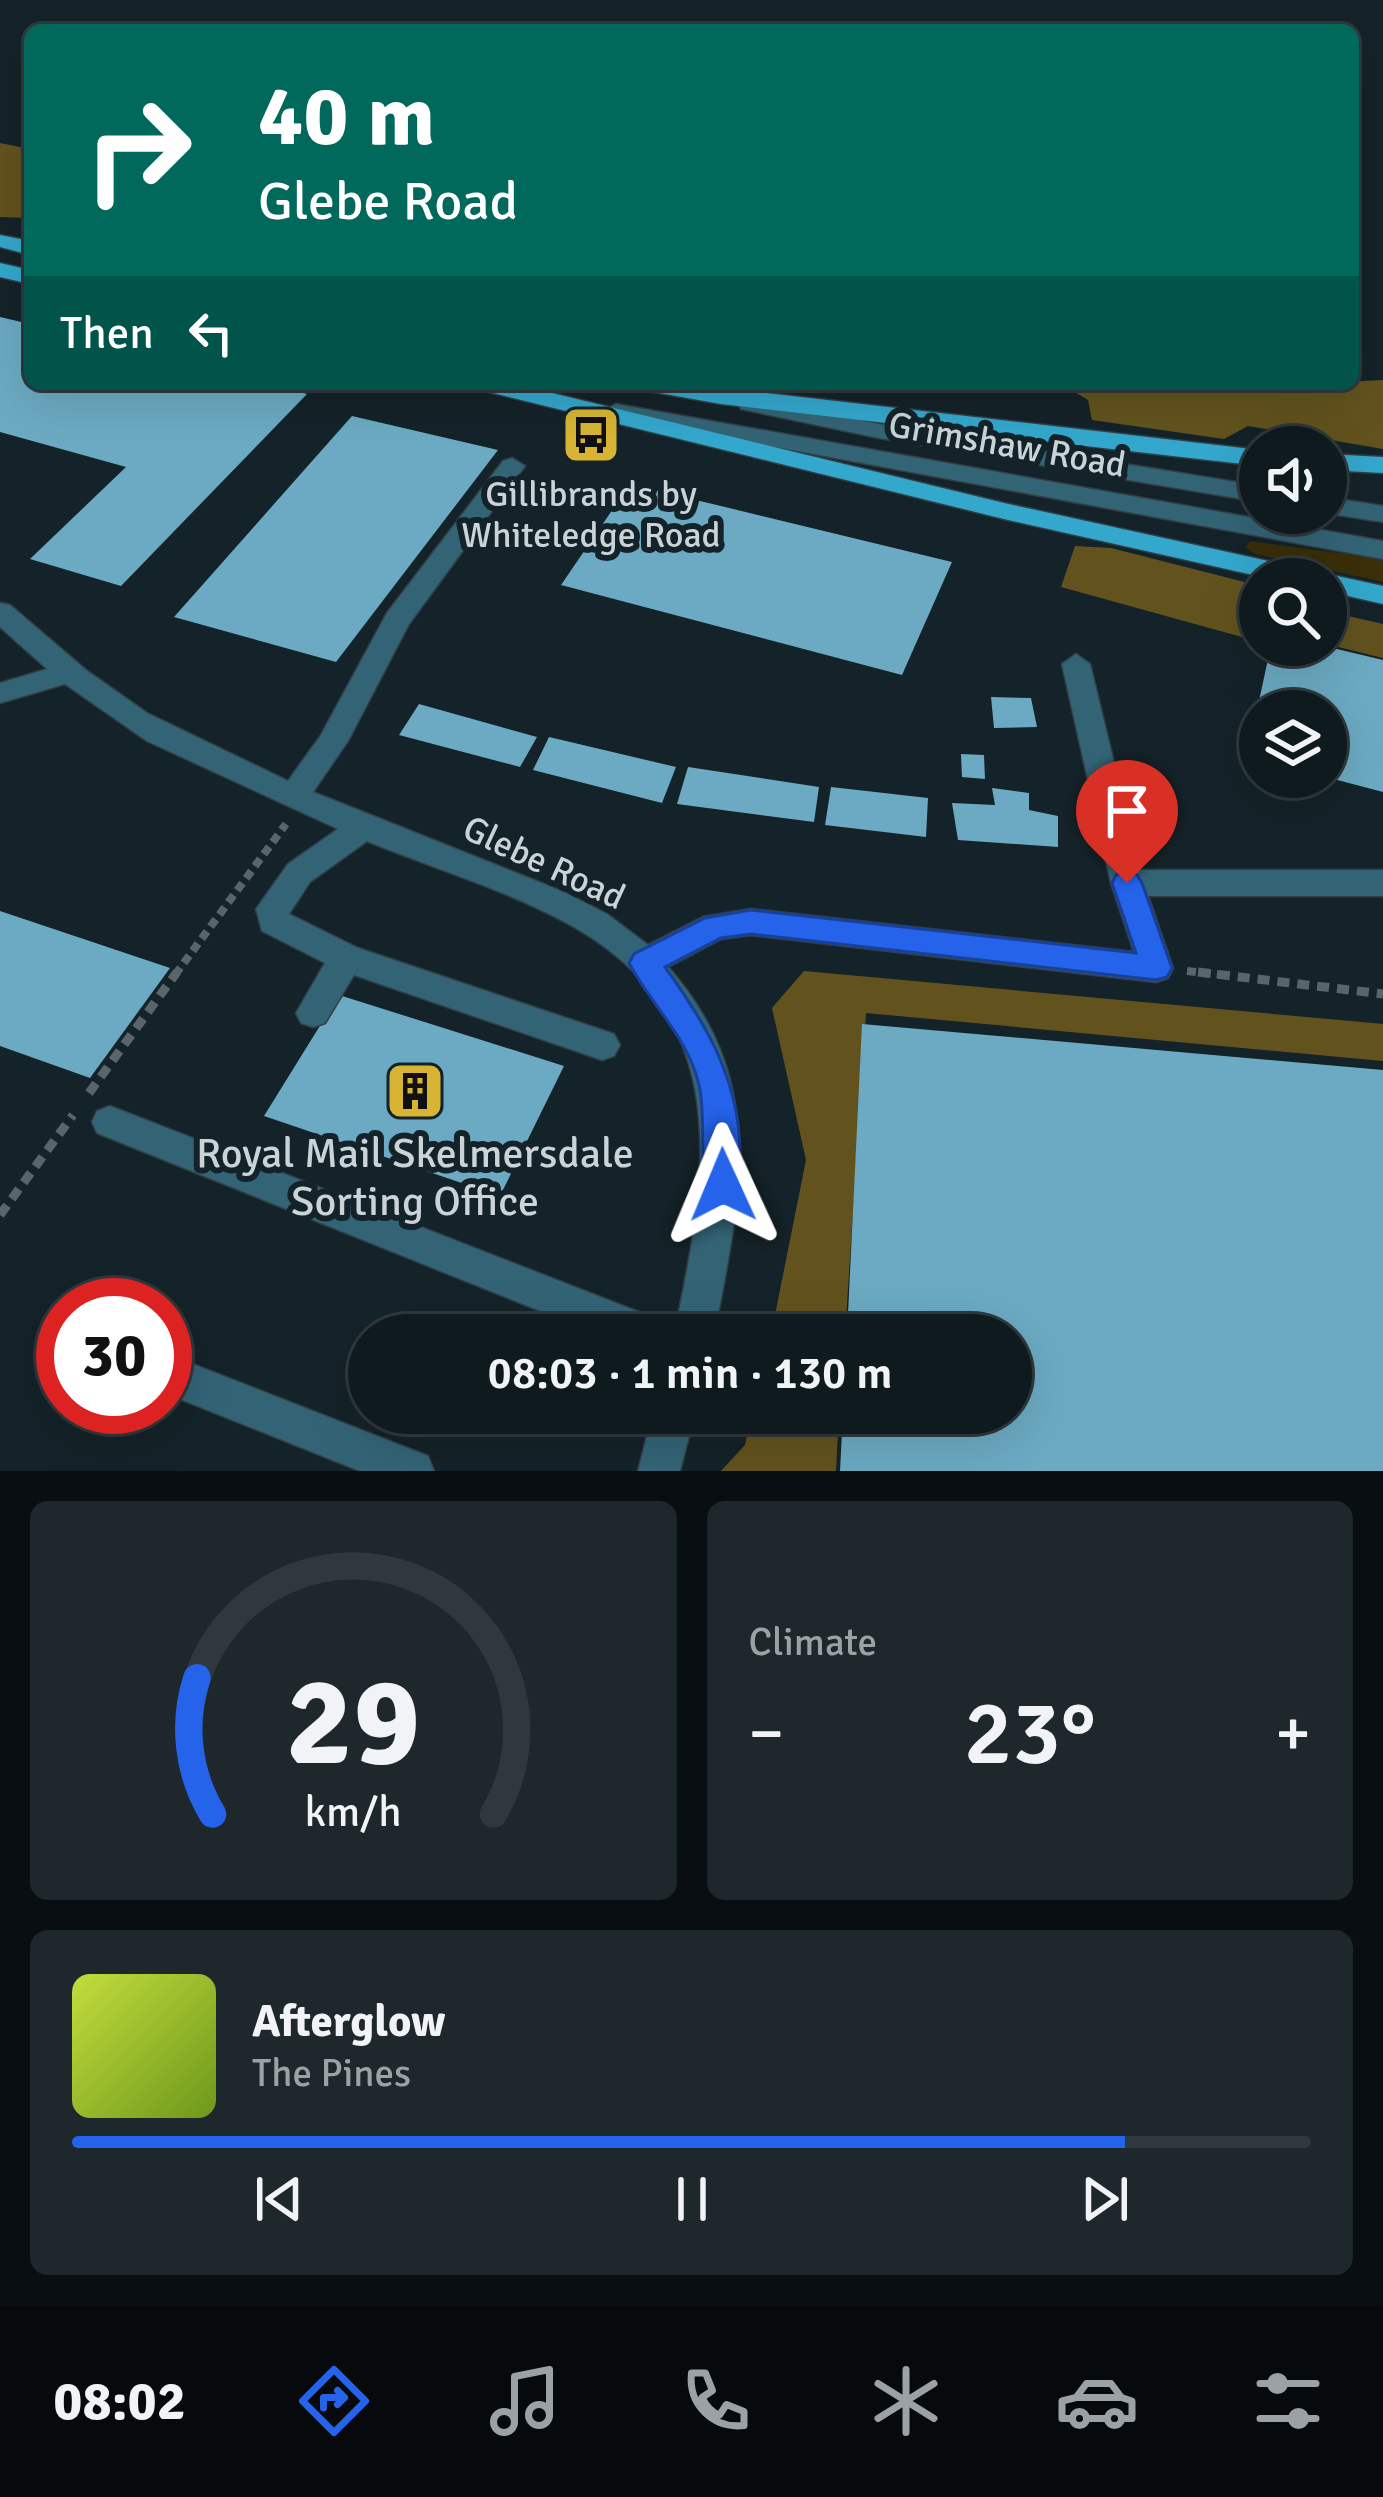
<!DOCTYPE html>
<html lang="en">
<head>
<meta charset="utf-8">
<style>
  :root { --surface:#0f1a1f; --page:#1d272c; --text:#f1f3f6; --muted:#9ba1a4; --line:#2f383d; --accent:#2563eb }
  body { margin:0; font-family:Signika,sans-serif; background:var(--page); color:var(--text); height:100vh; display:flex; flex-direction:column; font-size:45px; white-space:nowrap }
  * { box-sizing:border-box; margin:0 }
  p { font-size:39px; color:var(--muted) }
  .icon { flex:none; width:66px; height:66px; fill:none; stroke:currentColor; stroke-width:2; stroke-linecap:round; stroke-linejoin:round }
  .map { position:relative; height:1471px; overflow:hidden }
  .drawer { display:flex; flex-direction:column; gap:30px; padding:30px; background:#080e11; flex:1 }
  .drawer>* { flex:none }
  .top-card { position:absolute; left:24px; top:24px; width:1335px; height:366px; border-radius:18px; box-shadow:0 12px 48px #0002,0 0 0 3px var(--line); background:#00695c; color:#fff; overflow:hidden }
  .buttons { position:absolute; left:1239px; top:426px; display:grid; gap:24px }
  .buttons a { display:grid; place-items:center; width:108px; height:108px; border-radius:50%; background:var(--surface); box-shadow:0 12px 48px #0002,0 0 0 3px var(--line); font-size:60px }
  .speed { position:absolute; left:36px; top:1278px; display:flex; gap:24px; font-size:60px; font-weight:700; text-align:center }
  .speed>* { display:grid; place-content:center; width:156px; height:156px; border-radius:50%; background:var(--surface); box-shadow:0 12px 48px #0002,0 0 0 3px var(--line); line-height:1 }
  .speed .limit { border:18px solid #d22; background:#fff; color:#111 }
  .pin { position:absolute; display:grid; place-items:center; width:102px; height:102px; color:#fff; margin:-123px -51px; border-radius:50% 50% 50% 0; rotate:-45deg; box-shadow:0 0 12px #0007 }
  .pin .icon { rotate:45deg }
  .me { position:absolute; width:132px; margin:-66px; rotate:359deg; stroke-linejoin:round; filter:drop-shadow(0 0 9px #0008) }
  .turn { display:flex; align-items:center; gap:42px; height:252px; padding:0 36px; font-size:54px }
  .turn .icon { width:156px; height:156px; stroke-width:2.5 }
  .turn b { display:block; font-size:84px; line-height:102px }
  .then { display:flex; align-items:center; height:114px; padding:0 36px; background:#0003; gap:24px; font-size:45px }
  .big { font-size:90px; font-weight:600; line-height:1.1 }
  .drawer .card { flex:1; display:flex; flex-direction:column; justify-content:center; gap:18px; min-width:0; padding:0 42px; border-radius:18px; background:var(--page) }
  .drawer .dial { align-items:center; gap:0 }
  .dial svg { height:312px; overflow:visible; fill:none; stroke:var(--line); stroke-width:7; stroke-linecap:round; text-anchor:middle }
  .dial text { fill:var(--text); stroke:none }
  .song { display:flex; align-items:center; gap:36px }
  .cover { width:144px; height:144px; border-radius:18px; background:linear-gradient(135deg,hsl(70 70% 55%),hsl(80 70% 35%)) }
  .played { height:12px; border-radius:6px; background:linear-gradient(90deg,var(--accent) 85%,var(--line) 85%) }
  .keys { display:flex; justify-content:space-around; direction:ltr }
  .heat { display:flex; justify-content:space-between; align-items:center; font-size:66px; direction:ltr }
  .drawer .tiles { flex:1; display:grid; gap:30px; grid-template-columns:1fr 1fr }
  .card:last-child { grid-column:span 2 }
  .trip { position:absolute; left:348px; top:1314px; width:684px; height:120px; border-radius:60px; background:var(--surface); box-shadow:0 12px 48px #0002,0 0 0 3px var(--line); font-weight:600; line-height:120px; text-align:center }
  .dock { display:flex; height:192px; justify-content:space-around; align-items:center; background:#060a0c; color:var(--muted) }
  .dock .icon { width:84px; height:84px }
  .dock .current { color:var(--accent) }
  .dock b { font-size:54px; color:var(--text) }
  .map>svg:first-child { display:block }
  .green { fill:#3a2f09 }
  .forest { fill:#62531e }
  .building { fill:#6baac2 }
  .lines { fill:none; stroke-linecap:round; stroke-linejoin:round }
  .minor-casing { stroke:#313f45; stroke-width:3 }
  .major-casing { stroke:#313f45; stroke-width:3 }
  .path-far1 { stroke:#58656a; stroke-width:8; stroke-dasharray:9 6; stroke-linecap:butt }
  .path { stroke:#58656a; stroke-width:9; stroke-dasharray:12 8; stroke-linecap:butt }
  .minor { fill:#336476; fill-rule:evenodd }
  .major { fill:#33a7cc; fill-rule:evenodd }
  .route { fill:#2563eb; stroke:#184099; stroke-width:3 }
  .labels { text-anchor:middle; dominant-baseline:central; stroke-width:12; stroke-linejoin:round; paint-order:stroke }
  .street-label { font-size:36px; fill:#cad4d8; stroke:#142329 }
  .poi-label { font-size:36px; fill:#cad4d8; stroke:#142329 }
  .near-poi-label { font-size:42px; fill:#cad4d8; stroke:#142329 }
</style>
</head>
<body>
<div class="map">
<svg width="1383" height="1471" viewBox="0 0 1383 1471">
  <rect width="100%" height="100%" fill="#142329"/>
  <path class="green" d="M1250 541 1383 559V582L1255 554 1245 547Z"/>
  <path class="forest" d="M0 143 30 149V218L0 217Z
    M1383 380V449L1248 426 1224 439 1092 420 1088 400 1068 388 1034 384 1284 385Z
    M1075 546 1111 548 1260 586V642L1061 587Z
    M1326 611 1383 624V658L1326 644Z
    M804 971 1383 1024V1061L866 1013 845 1335H771L806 1160 772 1008Z
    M752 1413H839L836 1471H721L745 1445Z"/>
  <path class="building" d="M0 317 30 324V384H269L307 394 121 586 30 559 126 467 0 432Z
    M352 416 498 450 336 662 174 617Z
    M630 484 952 562 902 675 561 585Z
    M1271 645H1320L1383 660V792L1326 777V711H1260V760L1247 757Z
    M991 697 1031 698 1037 727 994 728Z
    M419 704 537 737 520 767 399 735Z
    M549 737 676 767 662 803 533 770Z
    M961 754 984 755 985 779 962 777Z
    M688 767 819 787 814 822 677 804Z
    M831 787 928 798 926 837 825 825Z
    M992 788 1029 793V810L1058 816V847L958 840 952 803 995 805Z
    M0 911 170 968 90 1078 0 1046Z
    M339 995 564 1066 500 1196 264 1116Z
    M862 1024 1383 1070V1471H840L843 1413H1011V1335H847Z"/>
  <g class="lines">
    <defs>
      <path id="minor" d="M750 397 879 424 1260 486V502L879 438 741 409 738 404Z
        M616 404 1383 541V559L607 416 604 411Z
        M512 458 525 466 409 624 348 741 313 792 564 892 607 914 648 945 703 917 751 909 1134 952 1111 883 1062 664 1076 654 1090 664 1140 870H1383V896H1148L1173 968 1168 978 1156 982 751 935 721 939 668 967C769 1080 740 1200 714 1335H674C708 1174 739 1014 563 921 501 888 432 868 367 841L310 882 289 914 358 948 614 1034 620 1045 614 1056 602 1060 354 975 325 1023 313 1027 301 1023 296 1013 325 963 262 931 256 909 288 864 338 829 147 741 65 684 0 703V683L47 669 0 627V603L10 605 86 670 147 713 288 781 321 735 387 613 503 461Z
        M1326 497 1383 506V522L1325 513Z
        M110 1106 662 1321 668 1335H600L97 1133 92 1122 97 1111Z
        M167 1354 428 1456 434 1471H360L165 1393Z
        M653 1413H695L680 1471H638Z"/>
      <path id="major" d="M0 235 30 241V255L0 247Z
        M0 263 30 270V284L0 277Z
        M473 384H515L1004 503 1383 586V604L1326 591V579H1271L1004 519 477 389Z
        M636 384H689L1260 450V466L721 404 648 391Z
        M1326 454 1383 457V473L1326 470Z"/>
    </defs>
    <use href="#minor" class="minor-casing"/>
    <use href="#major" class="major-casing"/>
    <path class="path-far1" d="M1187 971 1223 975
      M175 975 286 824"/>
    <path class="path" d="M1198 972 1383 994
      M89 1093 177 972
      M0 1215 73 1115"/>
    <use href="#minor" class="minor"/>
    <use href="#major" class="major"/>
  </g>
  <path class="route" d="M1127 871 1137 875 1142 883 1172 968 1167 977 1156 980 751 934 721 938 665 967C706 1024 738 1077 740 1149 740 1165 742 1181 735 1196L723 1200 711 1196C697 1164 707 1119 699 1085 688 1037 651 1005 629 963L634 954 705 918 751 910 1136 953 1112 883 1116 875Z"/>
  <defs>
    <symbol id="bus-square" viewBox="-11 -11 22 22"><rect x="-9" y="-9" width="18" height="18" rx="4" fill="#d7b434" stroke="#142329"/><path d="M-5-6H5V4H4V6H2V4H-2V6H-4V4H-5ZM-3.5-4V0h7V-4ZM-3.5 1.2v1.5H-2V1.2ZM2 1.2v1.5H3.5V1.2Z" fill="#111"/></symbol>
    <symbol id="building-square" viewBox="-11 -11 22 22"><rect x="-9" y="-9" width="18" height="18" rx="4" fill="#d7b434" stroke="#142329"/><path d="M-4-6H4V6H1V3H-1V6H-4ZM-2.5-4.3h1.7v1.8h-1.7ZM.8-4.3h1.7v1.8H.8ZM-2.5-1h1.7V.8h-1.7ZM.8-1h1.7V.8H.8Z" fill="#111"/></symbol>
  </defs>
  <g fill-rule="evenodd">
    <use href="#bus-square" x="558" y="402" width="66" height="66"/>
    <use href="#building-square" x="382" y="1058" width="66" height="66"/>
  </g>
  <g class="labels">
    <g class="street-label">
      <text transform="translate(1007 445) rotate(10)">Grimshaw Road</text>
      <text transform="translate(544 863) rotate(25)">Glebe Road</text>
    </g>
    <g class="poi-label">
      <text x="591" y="494">Gillibrands by<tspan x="591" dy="41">Whiteledge Road</tspan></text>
    </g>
    <g class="near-poi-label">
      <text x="415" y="1153">Royal Mail Skelmersdale<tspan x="415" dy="48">Sorting Office</tspan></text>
    </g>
  </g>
</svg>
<div class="buttons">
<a><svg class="icon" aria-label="sound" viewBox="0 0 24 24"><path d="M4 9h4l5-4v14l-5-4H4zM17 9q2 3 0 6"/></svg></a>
<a><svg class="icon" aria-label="search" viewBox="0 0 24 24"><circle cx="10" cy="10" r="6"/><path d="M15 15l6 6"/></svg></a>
<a><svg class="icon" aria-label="layers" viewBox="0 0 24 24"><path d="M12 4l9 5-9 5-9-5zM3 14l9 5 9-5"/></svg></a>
</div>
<div class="speed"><div class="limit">30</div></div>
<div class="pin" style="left:1127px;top:883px;background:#d93025"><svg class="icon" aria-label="arrive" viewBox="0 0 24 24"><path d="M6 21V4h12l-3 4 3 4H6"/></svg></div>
<svg class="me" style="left:723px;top:1185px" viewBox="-20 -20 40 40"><path d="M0-17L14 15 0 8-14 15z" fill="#2563eb" stroke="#fff" stroke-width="4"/></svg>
<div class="trip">08:03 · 1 min · 130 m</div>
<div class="top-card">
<div class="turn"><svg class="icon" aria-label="right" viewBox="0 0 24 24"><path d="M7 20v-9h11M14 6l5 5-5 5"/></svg><div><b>40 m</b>Glebe Road</div></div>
<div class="then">Then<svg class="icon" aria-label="left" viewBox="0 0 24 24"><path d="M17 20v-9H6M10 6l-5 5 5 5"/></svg></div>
</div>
</div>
<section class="drawer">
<div class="tiles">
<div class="card dial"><svg viewBox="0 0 100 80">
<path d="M14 69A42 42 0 1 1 86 69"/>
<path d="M14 69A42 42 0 0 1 10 34" stroke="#2563eb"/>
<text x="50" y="56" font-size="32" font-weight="700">29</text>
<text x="50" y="72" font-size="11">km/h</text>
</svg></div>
<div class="card"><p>Climate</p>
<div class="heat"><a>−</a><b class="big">23°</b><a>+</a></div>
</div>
<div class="card">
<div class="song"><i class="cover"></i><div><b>Afterglow</b><p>The Pines</p></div></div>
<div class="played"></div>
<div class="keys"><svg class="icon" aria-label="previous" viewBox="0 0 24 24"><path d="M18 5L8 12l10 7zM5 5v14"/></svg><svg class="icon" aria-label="pause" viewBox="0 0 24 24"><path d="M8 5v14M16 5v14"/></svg><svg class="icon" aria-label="next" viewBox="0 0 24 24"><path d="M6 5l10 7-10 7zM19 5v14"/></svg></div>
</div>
</div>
</section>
<nav class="dock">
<b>08:02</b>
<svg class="icon current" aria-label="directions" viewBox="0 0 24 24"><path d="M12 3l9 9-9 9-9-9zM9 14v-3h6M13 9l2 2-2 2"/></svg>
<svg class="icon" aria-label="music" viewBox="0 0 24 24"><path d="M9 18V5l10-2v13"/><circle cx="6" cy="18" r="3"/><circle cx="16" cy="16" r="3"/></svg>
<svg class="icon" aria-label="phone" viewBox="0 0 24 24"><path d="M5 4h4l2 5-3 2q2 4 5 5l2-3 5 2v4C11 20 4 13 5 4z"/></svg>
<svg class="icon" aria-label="climate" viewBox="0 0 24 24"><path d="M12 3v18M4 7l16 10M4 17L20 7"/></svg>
<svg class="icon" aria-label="car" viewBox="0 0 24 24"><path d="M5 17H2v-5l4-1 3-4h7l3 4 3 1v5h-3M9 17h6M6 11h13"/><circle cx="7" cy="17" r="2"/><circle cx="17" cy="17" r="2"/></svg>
<svg class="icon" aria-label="filters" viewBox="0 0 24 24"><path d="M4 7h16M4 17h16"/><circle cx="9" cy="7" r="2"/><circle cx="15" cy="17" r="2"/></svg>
</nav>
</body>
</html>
